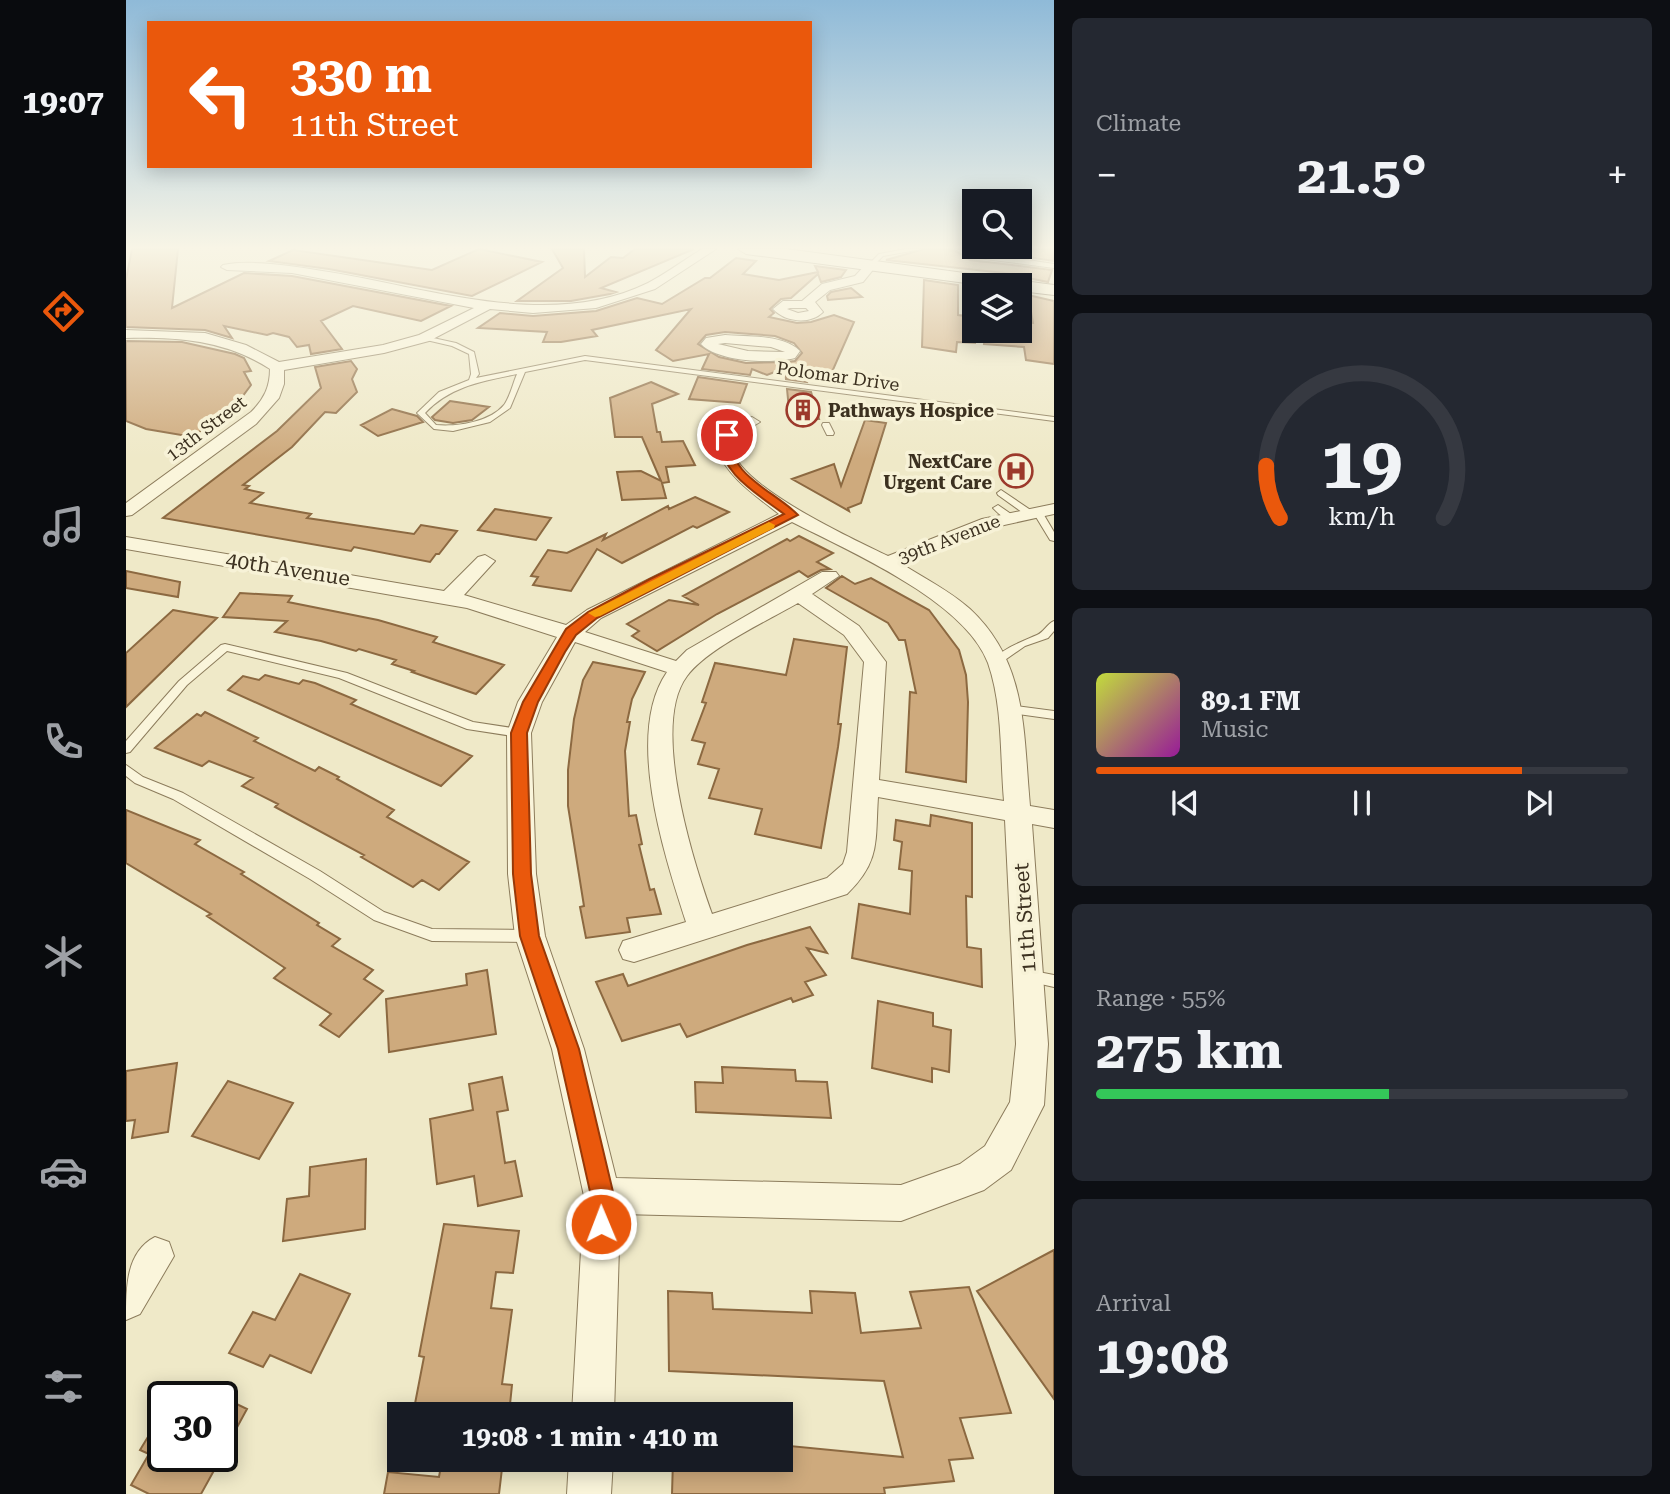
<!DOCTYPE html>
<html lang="en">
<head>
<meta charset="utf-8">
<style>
  :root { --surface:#171b24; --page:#242831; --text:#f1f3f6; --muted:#9ea1a6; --line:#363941; --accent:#ea580c }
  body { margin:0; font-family:"Roboto Serif",serif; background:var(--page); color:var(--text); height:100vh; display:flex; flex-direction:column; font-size:26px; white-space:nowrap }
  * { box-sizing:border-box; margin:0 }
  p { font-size:23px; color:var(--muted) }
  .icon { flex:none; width:38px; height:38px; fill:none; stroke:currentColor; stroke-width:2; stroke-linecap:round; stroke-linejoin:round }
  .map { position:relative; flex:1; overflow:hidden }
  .side { display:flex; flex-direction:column; gap:18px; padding:18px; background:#0d0f14; width:616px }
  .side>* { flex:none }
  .banner { position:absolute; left:21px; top:21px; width:665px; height:147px; border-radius:0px; box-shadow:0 4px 18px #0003; background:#ea580c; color:#fff; overflow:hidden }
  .buttons { position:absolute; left:836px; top:189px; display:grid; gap:14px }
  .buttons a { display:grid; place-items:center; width:70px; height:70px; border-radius:0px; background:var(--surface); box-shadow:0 4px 18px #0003; font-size:35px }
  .speed { position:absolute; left:21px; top:1381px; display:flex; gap:14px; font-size:35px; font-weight:700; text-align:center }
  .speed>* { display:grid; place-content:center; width:91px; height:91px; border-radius:50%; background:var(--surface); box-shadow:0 4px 18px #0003; line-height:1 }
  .speed .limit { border:4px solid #111; border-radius:10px; background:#fff; color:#111 }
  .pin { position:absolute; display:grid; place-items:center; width:60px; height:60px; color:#fff; margin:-30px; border:4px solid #fff; border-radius:50%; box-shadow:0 2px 7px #0007 }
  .me { position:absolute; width:77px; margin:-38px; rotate:359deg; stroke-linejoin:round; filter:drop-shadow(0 0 5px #0008) }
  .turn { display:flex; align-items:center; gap:24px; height:147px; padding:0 28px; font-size:32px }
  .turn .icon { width:91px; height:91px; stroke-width:2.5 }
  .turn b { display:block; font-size:49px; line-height:60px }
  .big { font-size:52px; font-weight:700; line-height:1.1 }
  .side .card { flex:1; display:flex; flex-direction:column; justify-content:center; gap:10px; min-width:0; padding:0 24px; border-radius:10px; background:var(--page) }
  .side .dial { align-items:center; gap:0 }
  .dial svg { height:182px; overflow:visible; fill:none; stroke:var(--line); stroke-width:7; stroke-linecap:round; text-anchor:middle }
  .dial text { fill:var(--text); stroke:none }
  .song { display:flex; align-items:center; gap:21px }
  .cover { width:84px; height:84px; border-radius:10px; background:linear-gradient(135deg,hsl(70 70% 55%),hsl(300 70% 35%)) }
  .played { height:7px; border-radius:4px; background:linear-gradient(90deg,var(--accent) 80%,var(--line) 80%) }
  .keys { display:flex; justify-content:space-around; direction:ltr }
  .heat { display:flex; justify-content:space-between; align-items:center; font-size:38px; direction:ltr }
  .charge { height:10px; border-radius:5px; background:linear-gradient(90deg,#34c759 55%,var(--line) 0) }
  .trip { position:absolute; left:261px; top:1402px; width:406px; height:70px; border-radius:0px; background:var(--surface); box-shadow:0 4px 18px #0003; font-weight:700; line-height:70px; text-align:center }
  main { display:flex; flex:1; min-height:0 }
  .tab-bar { display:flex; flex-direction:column; width:126px; justify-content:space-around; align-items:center; background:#090b0e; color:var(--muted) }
  .tab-bar .icon { width:49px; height:49px }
  .tab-bar .on { color:var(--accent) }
  .tab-bar b { font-size:32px; color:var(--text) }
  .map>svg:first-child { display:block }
  .building { fill:#ceaa7d; stroke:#8c6941; stroke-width:2; fill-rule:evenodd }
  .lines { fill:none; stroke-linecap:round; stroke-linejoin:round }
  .lane-casing { stroke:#8c7c5c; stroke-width:2 }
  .street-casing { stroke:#8c7c5c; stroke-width:2 }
  .secondary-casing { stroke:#6e5d3f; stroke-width:2 }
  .lane { fill:#faf5db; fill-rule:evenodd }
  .street { fill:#faf5db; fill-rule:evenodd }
  .secondary { fill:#faf5db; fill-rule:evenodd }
  .route { fill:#ea580c; stroke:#983908; stroke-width:2 }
  .slow { fill:#f59e0b }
  .labels { text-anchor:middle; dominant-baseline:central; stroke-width:7; stroke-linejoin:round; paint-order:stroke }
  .far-street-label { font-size:18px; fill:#3c3120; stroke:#f7f2d7 }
  .far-poi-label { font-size:18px; font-weight:bold; fill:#3c3120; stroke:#f7f2d7; text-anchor:start }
  .street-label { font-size:21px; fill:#3c3120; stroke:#f7f2d7 }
</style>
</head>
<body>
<main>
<nav class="tab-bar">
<b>19:07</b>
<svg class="icon on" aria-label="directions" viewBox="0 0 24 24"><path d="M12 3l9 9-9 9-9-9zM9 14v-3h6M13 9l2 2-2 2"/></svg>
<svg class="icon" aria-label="music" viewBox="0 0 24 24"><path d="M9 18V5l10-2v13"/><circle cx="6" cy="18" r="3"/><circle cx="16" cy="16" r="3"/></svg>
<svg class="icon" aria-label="phone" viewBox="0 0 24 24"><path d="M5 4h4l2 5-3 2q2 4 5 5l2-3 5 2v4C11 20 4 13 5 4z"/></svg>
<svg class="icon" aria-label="climate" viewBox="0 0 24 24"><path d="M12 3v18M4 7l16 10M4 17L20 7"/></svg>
<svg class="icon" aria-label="car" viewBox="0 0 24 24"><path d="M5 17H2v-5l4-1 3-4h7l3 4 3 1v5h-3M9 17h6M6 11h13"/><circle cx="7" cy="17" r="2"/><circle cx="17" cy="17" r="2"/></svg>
<svg class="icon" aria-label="filters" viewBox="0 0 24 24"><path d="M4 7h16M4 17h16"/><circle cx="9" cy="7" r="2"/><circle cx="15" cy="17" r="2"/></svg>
</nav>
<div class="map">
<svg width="928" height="1494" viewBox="0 0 928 1494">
  <rect width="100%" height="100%" fill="#efe9c8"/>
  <path class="building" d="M6 249H52L46 308 118 273 166 276 325 306 295 321 227 306 195 321 216 349 185 354 183 345 171 347 163 337 147 333 141 335 98 326 106 338 79 330 0 327V279Z
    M353 249 416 262 346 296 203 269 143 261 167 250 306 270Z
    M426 249H458L459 277 485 257 497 258 509 249H568L475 288 490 292 484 294 445 301H391L437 268Z
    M798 249H826L844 260 926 270 922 282 878 273 760 260Z
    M849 249H928V261Z
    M610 258 630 261 617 274 653 280 692 272 689 266 720 270 715 277 695 282 692 274 665 298 655 299 644 309 648 313 643 317 671 323 685 322 708 315 728 322 706 372 680 378 681 382 660 379 659 368 641 375 626 369 624 375 576 369 583 354 547 361 530 350 565 309 466 330 471 336 435 342H417L421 332 352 328 374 313 407 316 470 311 511 298 536 304 579 278H584ZM599 332 649 336 668 343 676 353 669 361 660 362 620 363 593 357 572 344 580 335Z
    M798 280 832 285V315L849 317V343L831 342 830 352 796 347Z
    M725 288 736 297 702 300 701 296 705 292Z
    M902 295 928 301V364L900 360 898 347 858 344 859 331H894V322L907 323Z
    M0 341 56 342 109 354 118 358 125 371 118 372 125 385 116 397 67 437 20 429 0 421Z
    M225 361 231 369 226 379 231 392 210 413 199 412 166 447 117 485 123 486 119 489 137 493 124 503 185 514 181 518 288 534 295 525 331 531 313 554H310L304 562 228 547 225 551 37 518 151 431 195 388 189 367Z
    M572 377 621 384 614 403 563 399Z
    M525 382 552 394 526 404 531 432H534L536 442 557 441 569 465 540 467 543 482 536 483 540 498 496 500 491 472 515 471 535 481 516 437H489L484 398Z
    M661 389 685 392 693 419H664Z
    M324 401 363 407 346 420 327 423 309 420 306 417Z
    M266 409 291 416 297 422 252 436 235 425Z
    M739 420 760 423 735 503 722 508 723 511 666 479 708 464 715 486Z
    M569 497 603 512 571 528 567 526 496 563 471 549 445 591 407 585 412 577 405 576 422 550 441 553 480 534 477 540 542 506 543 509Z
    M369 509 425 518 410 540 352 530Z
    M673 536 707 553 691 562 704 569 695 570 682 577 673 571 591 614 531 651 506 636 513 631 501 624 543 600 573 605 557 596 661 539 664 541Z
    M0 571 54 582 52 597 0 588Z
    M716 576 729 584 745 578 803 610 833 650 840 675 842 702 840 782 780 772 784 692 790 693 779 640H773L762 623 700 588Z
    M114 593 166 596 162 602 252 620 311 637 307 642 378 665 350 694 286 672 288 671 266 664 270 660 233 649 230 651 195 641 149 632 161 621 97 617Z
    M47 610 91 618 0 707V653Z
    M668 639 721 647 712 724H715L712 747 695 848 629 834 636 809 583 798 593 769 572 764 579 743 566 740 580 703 576 702 589 663 660 675Z
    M467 662 519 672 506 699 501 722H504L499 751 503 816 510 815 516 844 513 845 524 890 528 889 535 914 501 918 504 932 460 938 454 907 458 906 442 806V770L448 719 457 680Z
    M139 675 173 684 177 680 189 683 230 700 225 704 346 756 315 786 102 690 117 676 133 680Z
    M79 712 132 738 128 741 189 771 193 767 213 777 211 779 268 810 261 817 343 862 313 890 296 880 287 887 235 857 238 855 149 807 152 804 116 786 127 778 83 761 76 766 29 748 71 714 75 716Z
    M0 810 74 840 69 844 118 872 115 874 193 923 191 925 214 939 206 946 247 970 238 979 257 991 213 1037 194 1025 205 1014 148 978 159 968 81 916 85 914 0 863Z
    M805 815 846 823V897L840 896 841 947 855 949 856 987 726 958 733 904 784 914 786 871 773 869 776 842 768 840 770 820 804 826Z
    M684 927 701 953 681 948 700 975 679 982 687 995 667 1002 665 998 561 1037 554 1024 496 1041 470 982 497 974 502 986 621 945Z
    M361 970 370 1034 263 1052 260 999 341 985 340 974Z
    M752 1001 807 1013V1026L825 1030 823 1072 806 1068V1082L746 1068Z
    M51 1063 42 1132 6 1138 9 1120 0 1121V1071Z
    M596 1067 669 1070 670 1081 701 1082 705 1118 570 1112 569 1082 597 1083Z
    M376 1077 382 1110 371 1112 379 1163 389 1161 396 1196 352 1206 348 1176 311 1184 304 1119 347 1110 343 1084Z
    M102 1081 167 1103 133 1159 66 1136Z
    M240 1159 239 1229 157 1241 161 1199 183 1196 184 1167Z
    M318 1224 393 1231 387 1273 370 1272 365 1308 386 1310 376 1384 386 1385 383 1414H287L298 1357 293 1356Z
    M928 1250V1399L851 1291Z
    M174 1274 224 1294 185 1373 144 1355 137 1367 103 1353 127 1312 149 1320Z
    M843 1287 885 1413 834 1418 847 1458 823 1460 828 1481 758 1488 759 1494H546L547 1460H654V1445L777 1457 758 1381 543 1371 542 1291 586 1293 587 1309 686 1313 684 1291 729 1293 735 1333 795 1328 784 1292Z
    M96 1397 121 1409 96 1455Z
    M37 1412V1456H96L75 1494H23L5 1485 23 1454 14 1450Z
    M316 1460H377L373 1494H258L262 1472 313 1477Z"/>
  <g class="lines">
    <defs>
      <path id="lane" d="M780 249H796L757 256 746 267 741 266 753 254Z
        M828 249 928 264V268L844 257Z
        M847 277 850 279V285H849V313L846 311 844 279Z
        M298 336 330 343 348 352 353 374 350 378 459 356 928 417V421L459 360 399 372 384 408 364 422 327 431 308 429 291 413 313 392 343 380 345 374 343 354 326 346 296 339V337ZM391 374C387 383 384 397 378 405 364 422 331 427 310 425L299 413C324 386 357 381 391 374Z
        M697 423H703L708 433 707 435H701L696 425Z
        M875 490 906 511V515H900L872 495 871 493Z
        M872 505 885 514V518C878 520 872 513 867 508Z
        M912 509 915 510 928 532V541L924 540 907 512Z
        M928 621V631L922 638 899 646 876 662H868L866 660C880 647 895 642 911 635 918 632 921 624 928 621Z
        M99 644 221 673 347 722 393 729 399 733 393 737 341 729 213 678 101 651 61 685 4 752 0 753V741L53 681 95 645Z
        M882 705 928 711V719L878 712 876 709 878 706Z
        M0 765 17 777 57 793 194 871 258 912 306 929 403 930 408 932 410 936 408 940 403 942 306 941 248 920 184 879 47 799 9 783 0 776Z
        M902 970 928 975V987L897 980 894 976 897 972Z"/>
      <path id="street" d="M576 249H590L529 289 470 308 407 313 364 309 303 341 258 353 158 370V384L153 398 130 424 6 515 0 516V503L125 412C138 399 144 387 144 369 99 340 52 337 0 338V330L79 333 120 345 153 362 257 345 293 335 348 308 166 273 101 270 95 267 97 265C128 259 172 267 203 272 302 288 426 331 522 283 541 273 558 260 576 249Z
        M740 264 750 266 737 282 704 290 689 302 697 312C684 325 659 322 647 309L657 301H676L696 284 729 276ZM664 308H680L683 311 672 313 661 309Z
        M599 335C621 337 657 334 674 351L669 358C646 364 592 362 575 344L580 338ZM599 343 645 347 659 352 622 351 592 344Z
        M626 417 634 422 609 437C608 441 606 445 606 448 611 486 729 540 762 556L856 519 928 504V514L869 527 776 564C798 578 824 591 844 609 902 663 897 732 904 806L928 810V828L906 824 922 1044 918 1105 885 1170 858 1190 775 1221 494 1214 488 1414H446L458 1196 426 1049 389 936 382 874 381 733 392 702 431 637 341 608 0 549V537L318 591 352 557 359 555 369 561 338 595 440 625 461 610 653 514C629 495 602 478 590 448L595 432ZM666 522C723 551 839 601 862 663 877 706 874 756 878 801L753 780 760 662 733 626 686 594 713 576 710 572H696L561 650 550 661 459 632 475 618ZM672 603 718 635 738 662 721 852 717 864 701 878 586 914C567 861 524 725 561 676 582 648 641 621 672 603ZM449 642 541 672C498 734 539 857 560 922L497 941 493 950 497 959 508 962 721 894C755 861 749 841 752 797L879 820 890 1044 884 1102 859 1146 834 1164 775 1185 490 1178 458 1049 419 936 410 874 405 733 416 702Z
        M29 1237 43 1242 48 1256 14 1314 0 1320C0 1287 0 1252 29 1237Z
        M443 1460H487L485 1494H441Z"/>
      <path id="secondary" d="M612 249H660L928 285V295L894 291V285H855L620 254Z"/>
    </defs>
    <use href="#lane" class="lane-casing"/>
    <use href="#street" class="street-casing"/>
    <use href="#secondary" class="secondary-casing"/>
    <use href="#lane" class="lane"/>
    <use href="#street" class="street"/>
    <use href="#secondary" class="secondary"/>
  </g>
  <linearGradient id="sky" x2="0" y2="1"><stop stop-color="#8fbad8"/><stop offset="0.54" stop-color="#f8f5e6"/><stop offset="1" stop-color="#f8f5e6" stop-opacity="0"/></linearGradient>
  <rect width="928" height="459" fill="url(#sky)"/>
  <path class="route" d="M601 431 607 435C598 474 649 491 672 515L471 618 450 635 439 652 412 702 401 733 405 874 413 936 453 1049 488 1196 487 1224 484 1232 475 1236 467 1232 463 1224 465 1196 432 1049 394 936 387 874 385 733 397 702 440 629 462 612 524 579 658 514C633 495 588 470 596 435Z"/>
  <path class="slow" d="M643 522 649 525 648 528 474 616 469 617 462 613Z"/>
  <defs>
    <symbol id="building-ring" viewBox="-11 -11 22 22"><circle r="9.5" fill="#f7f2d7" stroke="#9c392b" stroke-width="1.5"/><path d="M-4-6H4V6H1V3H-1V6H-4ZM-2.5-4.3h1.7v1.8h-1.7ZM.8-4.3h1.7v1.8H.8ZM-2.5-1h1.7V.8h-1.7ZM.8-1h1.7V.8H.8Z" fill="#9c392b"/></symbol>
    <symbol id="hospital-ring" viewBox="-11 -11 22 22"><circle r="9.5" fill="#f7f2d7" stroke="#9c392b" stroke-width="1.5"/><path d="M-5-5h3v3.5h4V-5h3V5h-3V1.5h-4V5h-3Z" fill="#9c392b"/></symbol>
  </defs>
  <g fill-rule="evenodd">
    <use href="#building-ring" x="658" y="391" width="38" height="38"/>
    <use href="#hospital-ring" x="871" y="452" width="38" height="38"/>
  </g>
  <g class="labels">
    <g class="far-street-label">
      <text transform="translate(712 376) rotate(8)">Polomar Drive</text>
      <text transform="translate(80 428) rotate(-37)">13th Street</text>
      <text transform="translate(823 539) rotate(-21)">39th Avenue</text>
    </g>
    <g class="far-poi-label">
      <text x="702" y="410">Pathways Hospice</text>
      <text x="866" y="461" text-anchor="end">NextCare<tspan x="866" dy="21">Urgent Care</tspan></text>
    </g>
    <g class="street-label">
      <text transform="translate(162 569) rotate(9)">40th Avenue</text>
      <text transform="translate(899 918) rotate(-94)">11th Street</text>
    </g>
  </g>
</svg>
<div class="buttons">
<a><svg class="icon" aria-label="search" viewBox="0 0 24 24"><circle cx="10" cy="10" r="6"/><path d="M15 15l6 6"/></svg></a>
<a><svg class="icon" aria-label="layers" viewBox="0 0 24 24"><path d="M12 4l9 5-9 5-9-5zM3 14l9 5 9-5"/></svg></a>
</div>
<div class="speed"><div class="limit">30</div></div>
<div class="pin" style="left:601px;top:435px;background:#d93025"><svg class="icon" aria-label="arrive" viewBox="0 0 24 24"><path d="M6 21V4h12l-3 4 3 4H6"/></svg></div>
<svg class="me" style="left:475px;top:1224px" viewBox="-20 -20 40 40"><circle r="17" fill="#ea580c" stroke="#fff" stroke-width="3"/><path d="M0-11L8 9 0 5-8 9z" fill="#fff"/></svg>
<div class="trip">19:08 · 1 min · 410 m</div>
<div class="banner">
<div class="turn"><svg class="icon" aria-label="left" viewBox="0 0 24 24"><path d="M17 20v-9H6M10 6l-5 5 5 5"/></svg><div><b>330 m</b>11th Street</div></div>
</div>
</div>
<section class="side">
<div class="card"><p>Climate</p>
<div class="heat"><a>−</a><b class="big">21.5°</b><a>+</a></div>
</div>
<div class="card dial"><svg viewBox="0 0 100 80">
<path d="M14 69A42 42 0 1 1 86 69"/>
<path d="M14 69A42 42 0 0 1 8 46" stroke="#ea580c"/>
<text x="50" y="56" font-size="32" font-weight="700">19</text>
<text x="50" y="72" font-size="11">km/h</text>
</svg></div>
<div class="card">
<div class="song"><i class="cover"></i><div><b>89.1 FM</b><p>Music</p></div></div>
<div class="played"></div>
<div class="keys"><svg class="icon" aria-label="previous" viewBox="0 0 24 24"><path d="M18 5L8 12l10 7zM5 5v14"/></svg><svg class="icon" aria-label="pause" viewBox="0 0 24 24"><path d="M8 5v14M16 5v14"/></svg><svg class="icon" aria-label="next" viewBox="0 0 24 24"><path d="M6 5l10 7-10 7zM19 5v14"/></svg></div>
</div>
<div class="card"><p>Range · 55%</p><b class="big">275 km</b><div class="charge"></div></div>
<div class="card"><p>Arrival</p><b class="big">19:08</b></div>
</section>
</main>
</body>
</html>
